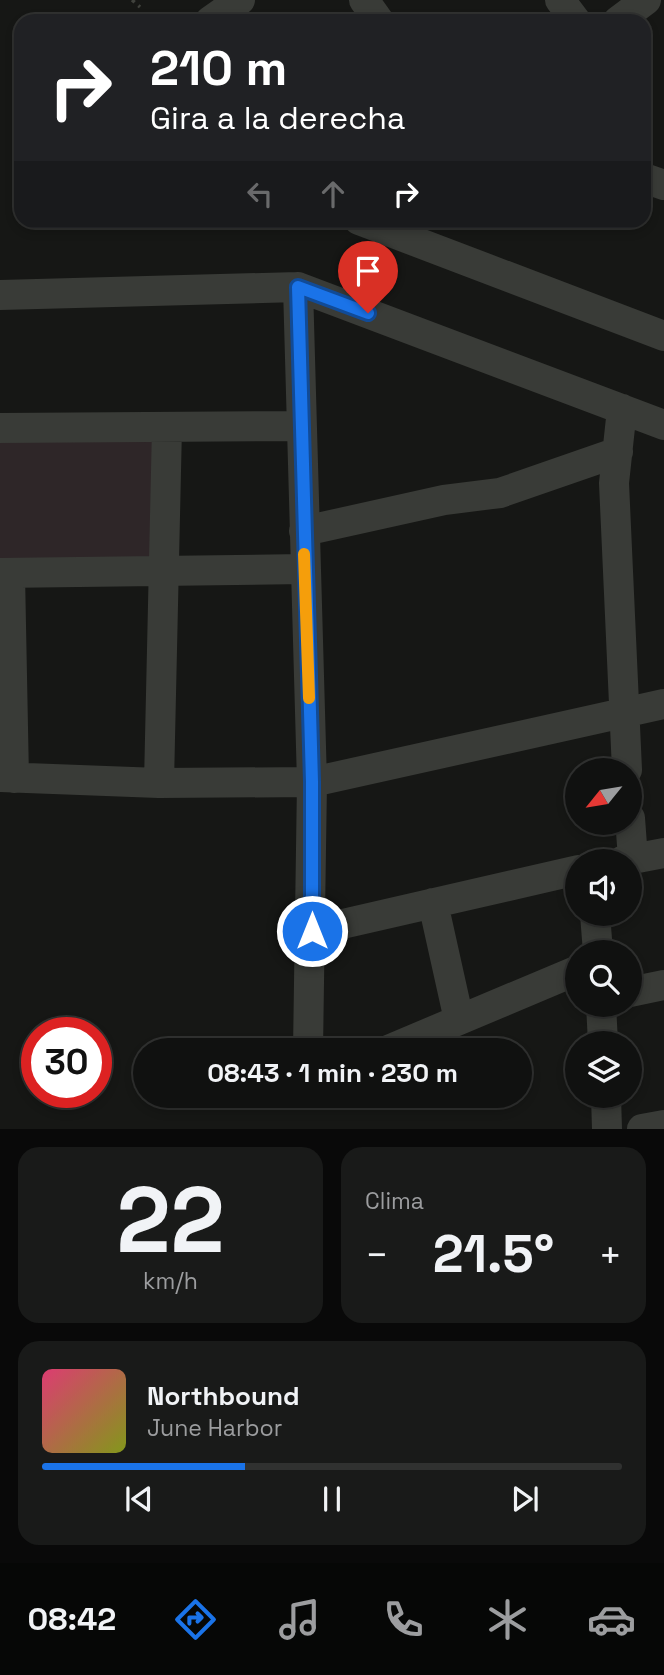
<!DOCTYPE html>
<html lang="es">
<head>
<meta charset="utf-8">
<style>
  :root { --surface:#101110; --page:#191a19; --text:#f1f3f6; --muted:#9c9d9f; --line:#303130; --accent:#1a73e8 }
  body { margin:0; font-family:"Space Grotesk",sans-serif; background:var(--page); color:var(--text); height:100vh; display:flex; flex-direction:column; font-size:26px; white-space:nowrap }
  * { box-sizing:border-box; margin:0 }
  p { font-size:23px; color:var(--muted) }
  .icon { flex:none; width:38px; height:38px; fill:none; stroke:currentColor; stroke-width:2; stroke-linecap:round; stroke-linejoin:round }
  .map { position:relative; height:1129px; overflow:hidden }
  .panel { display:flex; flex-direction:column; gap:18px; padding:18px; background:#090909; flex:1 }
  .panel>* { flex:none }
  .top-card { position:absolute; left:14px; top:14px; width:637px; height:214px; border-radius:21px; box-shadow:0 4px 10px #0003,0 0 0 2px var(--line); background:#202124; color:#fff; overflow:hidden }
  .needle { width:46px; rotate:240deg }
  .tools { position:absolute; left:565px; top:758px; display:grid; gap:14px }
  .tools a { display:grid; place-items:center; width:77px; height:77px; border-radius:50%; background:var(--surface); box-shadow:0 4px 10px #0003,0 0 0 2px var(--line); font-size:35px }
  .speed { position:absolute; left:21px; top:1017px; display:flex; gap:14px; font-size:35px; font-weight:700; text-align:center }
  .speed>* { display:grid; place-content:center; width:91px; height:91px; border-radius:50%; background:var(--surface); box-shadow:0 4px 10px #0003,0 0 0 2px var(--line); line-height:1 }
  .speed .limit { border:10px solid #d22; background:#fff; color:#111 }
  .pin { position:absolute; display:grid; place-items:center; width:60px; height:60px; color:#fff; margin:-72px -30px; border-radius:50% 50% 50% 0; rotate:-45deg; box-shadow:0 0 7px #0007 }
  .pin .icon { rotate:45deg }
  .me { position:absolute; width:77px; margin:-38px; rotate:0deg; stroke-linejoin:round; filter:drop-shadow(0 0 5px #0008) }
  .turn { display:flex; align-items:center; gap:24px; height:147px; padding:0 21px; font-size:32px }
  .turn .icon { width:91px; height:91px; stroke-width:2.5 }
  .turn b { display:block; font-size:49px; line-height:60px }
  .lanes { display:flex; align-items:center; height:66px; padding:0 21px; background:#0003; justify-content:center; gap:35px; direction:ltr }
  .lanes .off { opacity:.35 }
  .big { font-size:52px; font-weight:700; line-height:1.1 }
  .panel .widget { flex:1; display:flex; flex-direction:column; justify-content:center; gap:10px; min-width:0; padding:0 24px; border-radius:21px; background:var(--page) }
  .panel .dial { align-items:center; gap:0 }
  .dial b { font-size:91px; line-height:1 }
  .song { display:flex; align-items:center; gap:21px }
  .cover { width:84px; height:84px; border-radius:10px; background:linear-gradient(135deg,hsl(340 70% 55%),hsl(70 70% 35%)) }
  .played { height:7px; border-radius:4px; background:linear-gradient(90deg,var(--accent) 35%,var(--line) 35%) }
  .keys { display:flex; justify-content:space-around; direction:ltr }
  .heat { display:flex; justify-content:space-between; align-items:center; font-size:38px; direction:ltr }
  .panel .tiles { flex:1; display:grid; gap:18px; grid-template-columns:1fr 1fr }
  .widget:last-child { grid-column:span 2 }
  .trip { position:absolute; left:133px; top:1038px; width:399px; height:70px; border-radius:35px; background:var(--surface); box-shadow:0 4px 10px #0003,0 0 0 2px var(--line); font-weight:700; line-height:70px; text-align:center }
  .tab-bar { display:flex; height:112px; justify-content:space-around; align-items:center; background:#060706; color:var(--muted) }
  .tab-bar .icon { width:49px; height:49px }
  .tab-bar .selected { color:var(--accent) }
  .tab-bar b { font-size:32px; color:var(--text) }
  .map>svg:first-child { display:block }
  .green { fill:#2e2628 }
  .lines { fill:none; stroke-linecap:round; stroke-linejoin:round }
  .path { stroke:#40423d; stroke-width:3.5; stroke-dasharray:3.5 5; stroke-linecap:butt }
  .minor { stroke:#393b37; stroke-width:30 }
  .route-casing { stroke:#114b97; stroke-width:18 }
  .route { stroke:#1a73e8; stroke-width:12 }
  .slow { stroke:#f59e0b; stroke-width:12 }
</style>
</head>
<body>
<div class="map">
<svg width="664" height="1129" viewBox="0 0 664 1129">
  <rect width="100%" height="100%" fill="#161715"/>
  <path class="green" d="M0 439 158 442 159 562 0 560Z"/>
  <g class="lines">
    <path class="path" d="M132 0 140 7"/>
    <path class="minor" d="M364 0 379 21
      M560 0 576 21
      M210 21 240 0
      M618 21 646 0
      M644 178 664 185
      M359 220 664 336
      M298 287 312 782 308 1050
      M0 295 298 287 664 425
      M622 409 614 483 627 770
      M0 428 301 426
      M304 531 444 500 500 493 618 452
      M0 573 304 569
      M10 574 14 778
      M0 777 159 783 312 782 664 704
      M159 783 167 427
      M630 818 633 859
      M622 861 664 853
      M433 903 459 1020
      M595 914 598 952
      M312 931 578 870
      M630 992 664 985
      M601 1004 603 1043
      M388 1050 578 970
      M606 1096 607 1129
      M642 1129 664 1125"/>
  </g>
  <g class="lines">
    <defs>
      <path id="route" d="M312 931V782L298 287 368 313"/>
    </defs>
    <use href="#route" class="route-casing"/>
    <use href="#route" class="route"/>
    <path class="slow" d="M304 554 309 698"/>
  </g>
</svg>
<div class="tools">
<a><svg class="needle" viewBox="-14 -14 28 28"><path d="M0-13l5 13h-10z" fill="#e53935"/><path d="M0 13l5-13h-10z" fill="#9c9d9f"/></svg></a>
<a><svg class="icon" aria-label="sound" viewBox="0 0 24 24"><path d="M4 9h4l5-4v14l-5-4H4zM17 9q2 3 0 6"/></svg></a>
<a><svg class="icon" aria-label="search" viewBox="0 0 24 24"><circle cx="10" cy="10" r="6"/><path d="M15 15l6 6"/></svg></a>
<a><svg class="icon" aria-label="layers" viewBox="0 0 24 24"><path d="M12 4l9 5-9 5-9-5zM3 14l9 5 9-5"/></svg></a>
</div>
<div class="speed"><div class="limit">30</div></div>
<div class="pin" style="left:368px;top:313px;background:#d93025"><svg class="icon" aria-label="arrive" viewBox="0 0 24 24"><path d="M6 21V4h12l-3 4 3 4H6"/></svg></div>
<svg class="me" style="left:312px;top:931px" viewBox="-20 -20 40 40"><circle r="17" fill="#1a73e8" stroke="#fff" stroke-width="3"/><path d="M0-11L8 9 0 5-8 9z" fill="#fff"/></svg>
<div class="trip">08:43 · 1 min · 230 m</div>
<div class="top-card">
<div class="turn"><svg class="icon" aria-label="right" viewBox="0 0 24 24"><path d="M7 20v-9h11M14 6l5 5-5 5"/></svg><div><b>210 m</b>Gira a la derecha</div></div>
<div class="lanes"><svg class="icon off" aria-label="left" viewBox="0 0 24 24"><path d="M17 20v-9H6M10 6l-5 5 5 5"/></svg><svg class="icon off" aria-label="ahead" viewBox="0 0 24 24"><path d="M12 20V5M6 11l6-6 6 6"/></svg><svg class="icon" aria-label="right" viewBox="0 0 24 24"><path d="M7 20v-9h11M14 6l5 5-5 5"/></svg></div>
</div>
</div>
<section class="panel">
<div class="tiles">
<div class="widget dial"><b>22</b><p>km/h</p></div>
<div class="widget"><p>Clima</p>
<div class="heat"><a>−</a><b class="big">21.5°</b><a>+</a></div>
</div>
<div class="widget">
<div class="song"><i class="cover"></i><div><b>Northbound</b><p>June Harbor</p></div></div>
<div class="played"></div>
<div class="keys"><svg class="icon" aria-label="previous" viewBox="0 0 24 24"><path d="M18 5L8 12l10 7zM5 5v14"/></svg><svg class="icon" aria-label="pause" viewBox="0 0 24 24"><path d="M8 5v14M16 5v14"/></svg><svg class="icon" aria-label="next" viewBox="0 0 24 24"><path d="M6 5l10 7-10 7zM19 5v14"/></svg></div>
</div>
</div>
</section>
<nav class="tab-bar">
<b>08:42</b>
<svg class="icon selected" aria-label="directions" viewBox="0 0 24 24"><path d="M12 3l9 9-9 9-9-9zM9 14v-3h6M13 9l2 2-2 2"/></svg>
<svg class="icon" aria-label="music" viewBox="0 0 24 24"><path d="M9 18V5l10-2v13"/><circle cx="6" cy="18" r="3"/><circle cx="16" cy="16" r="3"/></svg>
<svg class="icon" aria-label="phone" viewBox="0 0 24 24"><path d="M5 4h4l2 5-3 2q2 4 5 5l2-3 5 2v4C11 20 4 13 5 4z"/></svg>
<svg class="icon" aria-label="climate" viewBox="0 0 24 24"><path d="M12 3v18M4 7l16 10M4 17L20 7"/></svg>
<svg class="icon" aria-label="car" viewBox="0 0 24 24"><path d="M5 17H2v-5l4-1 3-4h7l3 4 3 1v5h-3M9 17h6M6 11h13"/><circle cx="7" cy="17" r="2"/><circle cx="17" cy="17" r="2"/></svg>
</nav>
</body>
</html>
